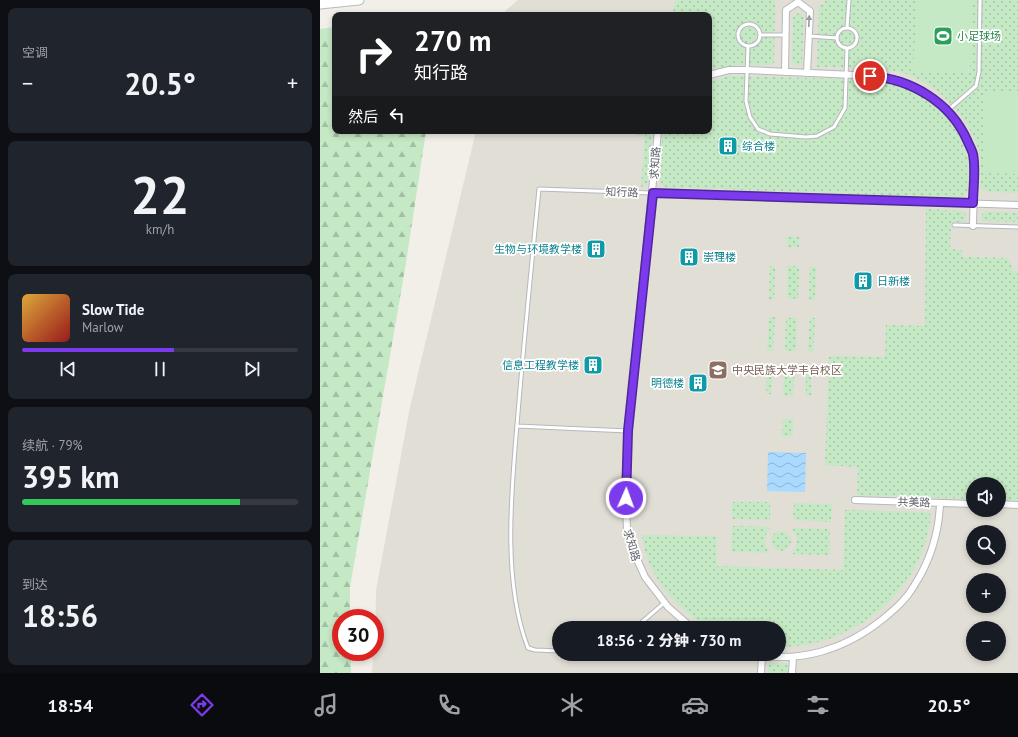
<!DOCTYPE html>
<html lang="zh">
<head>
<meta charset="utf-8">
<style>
  :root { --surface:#171b24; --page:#20242c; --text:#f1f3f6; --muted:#9ea1a6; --line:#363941; --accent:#7c3aed }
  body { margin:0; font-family:"PT Sans","Noto Sans SC",sans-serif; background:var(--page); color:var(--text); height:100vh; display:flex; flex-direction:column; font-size:15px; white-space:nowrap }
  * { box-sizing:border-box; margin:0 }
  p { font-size:13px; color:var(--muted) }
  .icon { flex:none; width:22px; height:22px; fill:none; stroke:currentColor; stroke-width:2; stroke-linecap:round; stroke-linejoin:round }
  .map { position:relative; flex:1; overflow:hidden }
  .details { display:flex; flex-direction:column; gap:8px; padding:8px; background:#0d0f14; width:320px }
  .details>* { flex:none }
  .banner { position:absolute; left:12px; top:12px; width:380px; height:122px; border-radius:8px; box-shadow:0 2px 6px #0003; background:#202124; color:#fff; overflow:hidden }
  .controls { position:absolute; left:646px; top:477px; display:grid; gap:8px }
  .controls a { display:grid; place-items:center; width:40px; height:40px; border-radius:50%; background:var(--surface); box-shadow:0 2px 6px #0003; font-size:20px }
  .speed { position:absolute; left:12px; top:609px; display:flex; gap:8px; font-size:20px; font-weight:700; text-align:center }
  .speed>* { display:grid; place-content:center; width:52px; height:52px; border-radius:50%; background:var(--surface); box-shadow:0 2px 6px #0003; line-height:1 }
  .speed .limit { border:6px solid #d22; background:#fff; color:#111 }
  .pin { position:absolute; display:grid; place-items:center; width:34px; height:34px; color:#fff; margin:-17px; border:2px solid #fff; border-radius:50%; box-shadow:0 1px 4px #0007 }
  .me { position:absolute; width:44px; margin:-22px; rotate:2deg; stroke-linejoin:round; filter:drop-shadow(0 0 3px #0008) }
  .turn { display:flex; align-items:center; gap:14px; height:84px; padding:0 16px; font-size:18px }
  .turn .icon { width:52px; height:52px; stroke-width:2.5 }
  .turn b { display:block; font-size:28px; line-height:34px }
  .then { display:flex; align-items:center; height:38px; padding:0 16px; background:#0003; gap:8px; font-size:15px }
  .big { font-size:30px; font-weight:800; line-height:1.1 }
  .details .card { flex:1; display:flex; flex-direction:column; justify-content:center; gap:6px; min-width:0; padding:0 14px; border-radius:8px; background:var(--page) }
  .details .dial { align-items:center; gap:0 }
  .dial b { font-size:52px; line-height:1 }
  .song { display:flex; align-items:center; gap:12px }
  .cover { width:48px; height:48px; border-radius:6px; background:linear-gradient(135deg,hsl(40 70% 55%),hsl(0 70% 35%)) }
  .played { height:4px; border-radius:2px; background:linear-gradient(90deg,var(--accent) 55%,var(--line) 55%) }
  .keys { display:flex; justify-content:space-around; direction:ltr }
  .heat { display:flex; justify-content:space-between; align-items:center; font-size:22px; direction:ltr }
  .charge { height:6px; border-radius:3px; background:linear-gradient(90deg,#34c759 79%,var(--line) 0) }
  .trip { position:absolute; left:232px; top:621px; width:234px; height:40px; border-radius:20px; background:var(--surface); box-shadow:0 2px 6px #0003; font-weight:800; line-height:40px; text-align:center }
  .menu { display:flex; height:64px; justify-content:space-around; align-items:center; background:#090b0e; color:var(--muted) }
  .menu .icon { width:28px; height:28px }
  .menu .on { color:var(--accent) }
  .menu b { font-size:18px; color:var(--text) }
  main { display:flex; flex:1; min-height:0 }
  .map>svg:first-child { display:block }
  .education { fill:#e1ded6; fill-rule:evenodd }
  .grass { fill:url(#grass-dots) }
  .forest { fill:url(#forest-firs) }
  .pitch { fill:#c5e8c5 }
  .water { fill:url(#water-waves) }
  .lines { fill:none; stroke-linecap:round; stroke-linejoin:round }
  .service-casing { stroke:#b5b8bc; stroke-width:5 }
  .minor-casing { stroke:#b5b8bc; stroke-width:8 }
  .secondary-casing { stroke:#b6babf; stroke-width:11 }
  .service { stroke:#fff; stroke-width:3 }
  .minor { stroke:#fff; stroke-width:6 }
  .secondary { stroke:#fff; stroke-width:9 }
  .oneway { fill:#979a9d }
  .route-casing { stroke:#51269a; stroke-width:10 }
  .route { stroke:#7c3aed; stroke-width:7 }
  .labels { text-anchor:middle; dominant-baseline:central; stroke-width:3.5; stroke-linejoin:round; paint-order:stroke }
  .leisure-label { font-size:11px; fill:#27864d; stroke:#fff; text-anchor:start }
  .culture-label { font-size:11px; fill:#0d838f; stroke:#fff; text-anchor:start }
  .street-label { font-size:11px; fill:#5f6368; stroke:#fff }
  .education-label { font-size:11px; fill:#785e54; stroke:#fff; text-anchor:start }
</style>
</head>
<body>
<main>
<section class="details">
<div class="card"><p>空调</p>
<div class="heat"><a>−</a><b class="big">20.5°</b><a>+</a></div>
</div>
<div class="card dial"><b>22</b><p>km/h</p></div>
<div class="card">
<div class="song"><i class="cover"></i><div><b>Slow Tide</b><p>Marlow</p></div></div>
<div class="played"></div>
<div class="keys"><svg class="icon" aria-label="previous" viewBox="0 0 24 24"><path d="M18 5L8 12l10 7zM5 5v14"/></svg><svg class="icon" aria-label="pause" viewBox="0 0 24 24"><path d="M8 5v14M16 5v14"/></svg><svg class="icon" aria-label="next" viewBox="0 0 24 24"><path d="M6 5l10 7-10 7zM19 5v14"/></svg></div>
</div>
<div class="card"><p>续航 · 79%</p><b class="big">395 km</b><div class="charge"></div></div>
<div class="card"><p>到达</p><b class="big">18:56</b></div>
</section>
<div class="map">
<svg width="698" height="673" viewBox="0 0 698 673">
  <defs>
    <pattern id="grass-dots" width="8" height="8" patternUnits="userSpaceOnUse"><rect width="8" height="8" fill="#c5e8c5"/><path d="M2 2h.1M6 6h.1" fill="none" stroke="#a3c0a4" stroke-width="1.8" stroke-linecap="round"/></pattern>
    <pattern id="forest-firs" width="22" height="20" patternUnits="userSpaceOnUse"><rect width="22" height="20" fill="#c5e8c5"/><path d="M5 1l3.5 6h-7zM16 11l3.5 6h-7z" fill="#a3c0a4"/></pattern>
    <pattern id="water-waves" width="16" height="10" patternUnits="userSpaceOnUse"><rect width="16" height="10" fill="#aadaff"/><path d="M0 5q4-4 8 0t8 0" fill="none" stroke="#8eb4d2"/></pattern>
  </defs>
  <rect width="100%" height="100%" fill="#f1efe8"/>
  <path class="education" d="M198 0H698V673H52L53 652H55L56 590 90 407 156 131H389V15H184L185 11ZM653 484H679V510H653ZM653 532H679V558H653ZM653 580H679V606H653ZM239 628H459V654H239ZM653 628H679V654H653Z"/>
  <path class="grass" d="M363 0H455L454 63 450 65H418L389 69V15H331L353 13 355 1Z
    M505 0H698V193L669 192 660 188C661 175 662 161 658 148 646 111 610 76 570 70 546 66 521 67 497 67L499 4H505Z
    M477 13 483 15 484 19 482 63 476 66 472 62 473 18Z
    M408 76 572 80C589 87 605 93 618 106 638 125 662 172 643 198L344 187 340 183 342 140 344 131H389V82Z
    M295 131H333L327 184 321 187 325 136Z
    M606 209 642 211 646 214 645 222H631L630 249 642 250V257L688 258 693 271H698V500H679V484H653V499L537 495 538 467 505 465 509 356 565 357 566 325 605 326Z
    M667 212 698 213V222L662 221V214Z
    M467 236 479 237V247H467Z
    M450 266H455L454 299H449Z
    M467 266H479L478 299 467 298Z
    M490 267H496L495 300H489Z
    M449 317H455L453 351H447Z
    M466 318H477L476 351H465Z
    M490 318H495L493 352 488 351Z
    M447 373H452L451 394H446Z
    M486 374H491V396L486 395Z
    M464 375H474L473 396 463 395Z
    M463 419H473V436H462Z
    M412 502H450V520L412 519Z
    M474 503 512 504 511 522 473 520Z
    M525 510 608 512 611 515C604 590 534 648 459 647V628H391L386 626C352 604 327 576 322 535L397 536V566L523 570Z
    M412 526 452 527C443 534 443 544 450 553L411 552Z
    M471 528 510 529 509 555 471 554C479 546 479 536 471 528Z
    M451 541a10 10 0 1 1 20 0a10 10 0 1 1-20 0Z
    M448 663H468V673H448Z"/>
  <path class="forest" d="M15 27V131H106L86 263 30 587V618H21V652H31V673H0V29Z"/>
  <path class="pitch" d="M597 0H653L650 73 593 71Z
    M665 91 698 92V174L664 173Z"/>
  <path class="water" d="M448 452 486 453 485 492 447 491Z"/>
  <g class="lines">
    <defs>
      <path id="service" d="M418 35a11 11 0 1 1 22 0a11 11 0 1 1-22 0Z
        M517 38a10 10 0 1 1 20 0a10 10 0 1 1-20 0Z
        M527 28 529 0
        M440 35H465
        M489 36 517 38
        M428 46 426 101 430 117 438 129 450 134 486 137 497 136 514 127 525 108 527 48
        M627 111 656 86 659 72 660 0
        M634 225 698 227
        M197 426 308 431
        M315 628 344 603
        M239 651 215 650 208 648C180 576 193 477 199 401 205 330 212 260 219 189L331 193"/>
      <path id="minor" d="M478 2 490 11 487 73
        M465 72 466 10 478 2
        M389 75 409 70H427L556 76C567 78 577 79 586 83 613 93 648 126 653 155 656 178 653 203 653 226
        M338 131 308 431 306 508 307 528 312 548 325 577 348 607 372 628
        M333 193 698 205
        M535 500 653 504
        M679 504 698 505
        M432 654C480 664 526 649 563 619 575 609 586 600 594 586 610 561 619 533 620 503
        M441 673 442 656
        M472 673 473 657"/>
      <path id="secondary" d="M0 4 39 0"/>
    </defs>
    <use href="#service" class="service-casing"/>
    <use href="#minor" class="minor-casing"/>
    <use href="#secondary" class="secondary-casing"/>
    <use href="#service" class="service"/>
    <use href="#minor" class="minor"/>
    <use href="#secondary" class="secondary"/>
  </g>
  <defs><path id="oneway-solid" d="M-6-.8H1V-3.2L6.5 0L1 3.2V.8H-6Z"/></defs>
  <use class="oneway" href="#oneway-solid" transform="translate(489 21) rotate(-88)"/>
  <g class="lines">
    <defs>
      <path id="route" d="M306 498 308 431 333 193 653 203C653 188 656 170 653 154 652 150 649 145 647 140 630 102 591 79 550 76"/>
    </defs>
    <use href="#route" class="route-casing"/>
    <use href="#route" class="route"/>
  </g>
  <defs>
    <symbol id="stadium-square" viewBox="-11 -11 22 22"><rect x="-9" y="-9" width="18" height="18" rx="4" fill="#2e9e5b" stroke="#fff"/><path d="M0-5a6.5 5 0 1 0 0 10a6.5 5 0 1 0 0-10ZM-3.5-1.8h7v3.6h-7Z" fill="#fff"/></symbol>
    <symbol id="building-square" viewBox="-11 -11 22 22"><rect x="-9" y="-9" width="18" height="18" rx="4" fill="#0f9aa8" stroke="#fff"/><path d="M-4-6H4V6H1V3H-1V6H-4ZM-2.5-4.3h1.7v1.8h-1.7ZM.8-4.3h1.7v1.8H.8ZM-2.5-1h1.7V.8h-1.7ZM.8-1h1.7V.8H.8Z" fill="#fff"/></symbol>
    <symbol id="university-square" viewBox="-11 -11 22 22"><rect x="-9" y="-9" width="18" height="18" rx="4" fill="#8d6e63" stroke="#fff"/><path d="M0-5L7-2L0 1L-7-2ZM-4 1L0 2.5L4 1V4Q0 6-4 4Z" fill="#fff"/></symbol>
  </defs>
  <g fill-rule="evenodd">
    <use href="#stadium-square" x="612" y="25" width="22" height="22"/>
    <use href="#building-square" x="397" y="135" width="22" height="22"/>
    <use href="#building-square" x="265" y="238" width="22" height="22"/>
    <use href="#building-square" x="358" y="246" width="22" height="22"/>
    <use href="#building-square" x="532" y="270" width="22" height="22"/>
    <use href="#building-square" x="262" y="354" width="22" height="22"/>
    <use href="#university-square" x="387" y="359" width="22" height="22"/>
    <use href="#building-square" x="367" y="372" width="22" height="22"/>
  </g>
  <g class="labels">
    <g class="leisure-label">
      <text x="637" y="36">小足球场</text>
    </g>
    <g class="culture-label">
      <text x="422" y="146">综合楼</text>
      <text x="262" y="249" text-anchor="end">生物与环境教学楼</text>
      <text x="383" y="257">崇理楼</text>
      <text x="557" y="281">日新楼</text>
      <text x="259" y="365" text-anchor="end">信息工程教学楼</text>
      <text x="364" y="383" text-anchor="end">明德楼</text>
    </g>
    <g class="street-label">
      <text transform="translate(335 163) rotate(-86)">求知路</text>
      <text transform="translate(302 192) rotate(2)">知行路</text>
      <text transform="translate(594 502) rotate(2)">共美路</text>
      <text transform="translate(312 545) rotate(74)">求知路</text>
    </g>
    <g class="education-label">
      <text x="412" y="370">中央民族大学丰台校区</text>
    </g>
  </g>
</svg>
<div class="controls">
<a><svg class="icon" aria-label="sound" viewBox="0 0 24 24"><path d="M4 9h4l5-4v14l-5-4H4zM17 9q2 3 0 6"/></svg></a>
<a><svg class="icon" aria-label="search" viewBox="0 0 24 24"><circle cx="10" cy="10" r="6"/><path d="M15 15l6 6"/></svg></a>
<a>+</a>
<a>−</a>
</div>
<div class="speed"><div class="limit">30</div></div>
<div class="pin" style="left:550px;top:76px;background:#d93025"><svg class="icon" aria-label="arrive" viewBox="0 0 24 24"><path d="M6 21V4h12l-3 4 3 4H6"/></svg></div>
<svg class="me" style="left:306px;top:498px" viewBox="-20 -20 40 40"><circle r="17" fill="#7c3aed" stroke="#fff" stroke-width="3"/><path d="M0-11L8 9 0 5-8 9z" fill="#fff"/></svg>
<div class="trip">18:56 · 2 分钟 · 730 m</div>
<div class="banner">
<div class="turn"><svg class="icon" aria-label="right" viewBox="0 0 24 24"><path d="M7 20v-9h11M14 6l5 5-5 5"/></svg><div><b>270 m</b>知行路</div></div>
<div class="then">然后<svg class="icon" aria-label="left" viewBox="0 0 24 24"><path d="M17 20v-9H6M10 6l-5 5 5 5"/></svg></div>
</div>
</div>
</main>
<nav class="menu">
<b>18:54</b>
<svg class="icon on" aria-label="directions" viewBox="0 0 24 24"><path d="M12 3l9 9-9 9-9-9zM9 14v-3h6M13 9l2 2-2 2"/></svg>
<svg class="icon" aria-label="music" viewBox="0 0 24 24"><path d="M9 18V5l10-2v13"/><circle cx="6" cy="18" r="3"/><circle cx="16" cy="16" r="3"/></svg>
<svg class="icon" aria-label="phone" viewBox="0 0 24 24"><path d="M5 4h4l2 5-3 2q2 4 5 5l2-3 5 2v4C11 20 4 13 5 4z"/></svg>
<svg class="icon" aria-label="climate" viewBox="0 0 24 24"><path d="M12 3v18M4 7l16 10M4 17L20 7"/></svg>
<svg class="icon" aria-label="car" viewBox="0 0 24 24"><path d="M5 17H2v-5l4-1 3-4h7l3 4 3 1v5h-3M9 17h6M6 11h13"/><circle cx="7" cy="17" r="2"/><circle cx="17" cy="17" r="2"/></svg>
<svg class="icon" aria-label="filters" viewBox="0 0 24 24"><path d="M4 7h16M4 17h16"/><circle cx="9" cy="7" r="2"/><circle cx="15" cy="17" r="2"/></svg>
<b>20.5°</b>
</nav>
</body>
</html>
